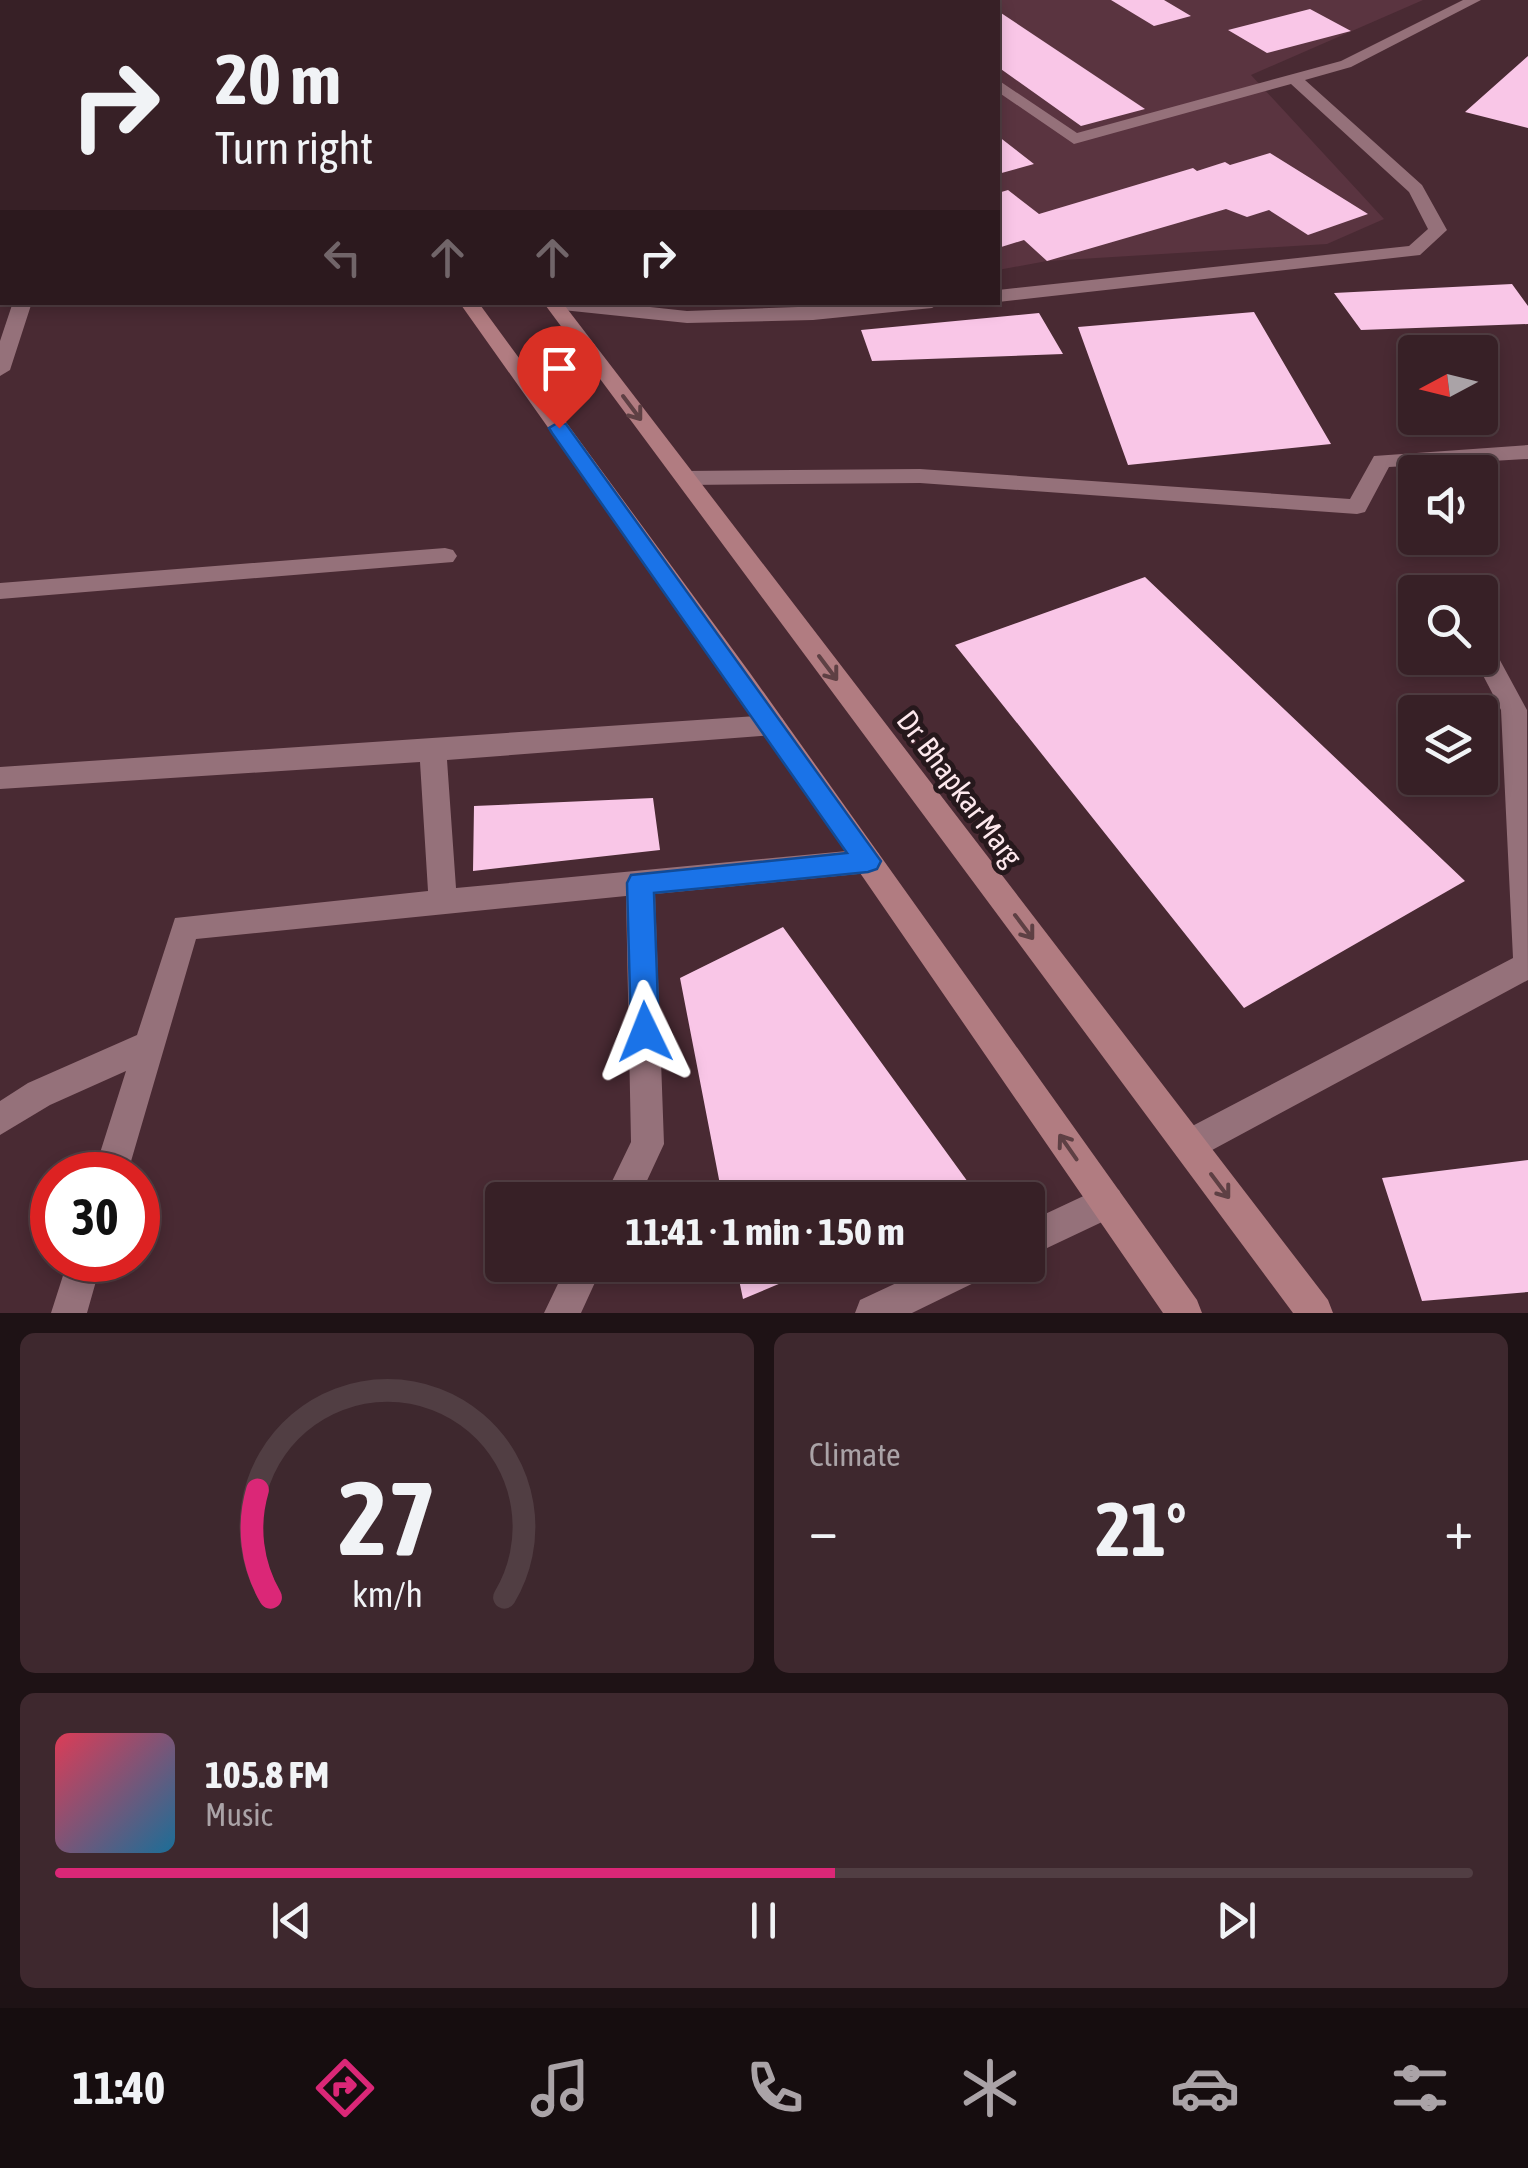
<!DOCTYPE html>
<html lang="en">
<head>
<meta charset="utf-8">
<style>
  :root { --surface:#372026; --page:#3e282e; --text:#f1f3f6; --muted:#aaa3a7; --line:#513e43; --accent:#db2777 }
  body { margin:0; font-family:"Asap Condensed",sans-serif; background:var(--page); color:var(--text); height:100vh; display:flex; flex-direction:column; font-size:38px; white-space:nowrap }
  * { box-sizing:border-box; margin:0 }
  p { font-size:32px; color:var(--muted) }
  .icon { flex:none; width:55px; height:55px; fill:none; stroke:currentColor; stroke-width:2; stroke-linecap:round; stroke-linejoin:round }
  .map { position:relative; height:1313px; overflow:hidden }
  .panel { display:flex; flex-direction:column; gap:20px; padding:20px; background:#1e1215; flex:1 }
  .panel>* { flex:none }
  .banner { position:absolute; left:0px; top:0px; width:1000px; height:305px; box-shadow:0 5px 15px #0003,0 0 0 2px var(--line); background:#372026; color:var(--text); overflow:hidden }
  .needle { width:65px; rotate:263deg }
  .fabs { position:absolute; left:1398px; top:335px; display:grid; gap:20px }
  .fabs a { display:grid; place-items:center; width:100px; height:100px; border-radius:10px; background:var(--surface); box-shadow:0 5px 15px #0003,0 0 0 2px var(--line); font-size:50px }
  .speed { position:absolute; left:30px; top:1152px; display:flex; gap:20px; font-size:50px; font-weight:700; text-align:center }
  .speed>* { display:grid; place-content:center; width:130px; height:130px; border-radius:50%; background:var(--surface); box-shadow:0 5px 15px #0003,0 0 0 2px var(--line); line-height:1 }
  .speed .limit { border:15px solid #d22; background:#fff; color:#111 }
  .pin { position:absolute; display:grid; place-items:center; width:85px; height:85px; color:#fff; margin:-102px -42px; border-radius:50% 50% 50% 0; rotate:-45deg; box-shadow:0 0 10px #0007 }
  .pin .icon { rotate:45deg }
  .me { position:absolute; width:110px; margin:-55px; rotate:358deg; stroke-linejoin:round; filter:drop-shadow(0 0 8px #0008) }
  .turn { display:flex; align-items:center; gap:35px; height:210px; padding:0 50px; font-size:45px }
  .turn .icon { width:130px; height:130px; stroke-width:2.5 }
  .turn b { display:block; font-size:70px; line-height:85px }
  .lanes { display:flex; align-items:center; height:95px; padding:0 50px; background:#0003; justify-content:center; gap:50px; direction:ltr }
  .lanes .off { opacity:.35 }
  .big { font-size:75px; font-weight:700; line-height:1.1 }
  .panel .widget { flex:1; display:flex; flex-direction:column; justify-content:center; gap:15px; min-width:0; padding:0 35px; border-radius:15px; background:var(--page) }
  .panel .dial { align-items:center; gap:0 }
  .dial svg { height:260px; overflow:visible; fill:none; stroke:var(--line); stroke-width:7; stroke-linecap:round; text-anchor:middle }
  .dial text { fill:var(--text); stroke:none }
  .song { display:flex; align-items:center; gap:30px }
  .cover { width:120px; height:120px; border-radius:15px; background:linear-gradient(135deg,hsl(350 70% 55%),hsl(200 70% 35%)) }
  .played { height:10px; border-radius:5px; background:linear-gradient(90deg,var(--accent) 55%,var(--line) 55%) }
  .keys { display:flex; justify-content:space-around; direction:ltr }
  .heat { display:flex; justify-content:space-between; align-items:center; font-size:55px; direction:ltr }
  .panel .tiles { flex:1; display:grid; gap:20px; grid-template-columns:1fr 1fr }
  .widget:last-child { grid-column:span 2 }
  .trip { position:absolute; left:485px; top:1182px; width:560px; height:100px; border-radius:10px; background:var(--surface); box-shadow:0 5px 15px #0003,0 0 0 2px var(--line); font-weight:700; line-height:100px; text-align:center }
  .tab-bar { display:flex; height:160px; justify-content:space-around; align-items:center; background:#160d0f; color:var(--muted) }
  .tab-bar .icon { width:70px; height:70px }
  .tab-bar .selected { color:var(--accent) }
  .tab-bar b { font-size:45px; color:var(--text) }
  .map>svg:first-child { display:block }
  .built { fill:#5a3440 }
  .building { fill:#f9c6e7 }
  .lines { fill:none; stroke-linecap:round; stroke-linejoin:round }
  .lane { stroke:#95717a; stroke-width:25 }
  .street { fill:#95717a; fill-rule:evenodd }
  .secondary { fill:#b17c81; fill-rule:evenodd }
  .oneway { stroke:#5e4044 }
  .route { fill:#1a73e8; stroke:#114b97; stroke-width:2.5 }
  .labels { text-anchor:middle; dominant-baseline:central; stroke-width:10; stroke-linejoin:round; paint-order:stroke }
  .street-label { font-size:30px; fill:#fde8ed; stroke:#26181c }
</style>
</head>
<body>
<div class="map">
<svg width="1528" height="1313" viewBox="0 0 1528 1313">
  <rect width="100%" height="100%" fill="#492a33"/>
  <path class="built" d="M355 0H1423L1251 75 1384 219 1327 244 1047 261 998 270V2Z"/>
  <path class="building" d="M1111 0H1164L1191 16 1154 26Z
    M1310 9 1351 31 1267 53 1228 30Z
    M998 11 1145 109 1081 126 998 67Z
    M1528 56V128L1465 112Z
    M998 136 1034 164 998 174Z
    M1270 153 1368 214 1308 235 1269 210 1247 217 1226 209 1047 261 1024 240 998 248V193L1008 190 1039 214 1193 168 1197 171 1225 162 1230 165Z
    M1512 284 1528 306V324L1361 330 1334 293Z
    M1254 312 1331 444 1128 465 1078 327Z
    M1039 313 1063 354 872 361 861 330Z
    M1145 577 1465 881 1244 1008 955 645Z
    M653 798 660 850 473 871 474 806Z
    M783 927 981 1200H723L680 978Z
    M1528 1160V1292L1422 1301 1382 1178Z
    M736 1265H824L743 1299Z"/>
  <g class="lines">
    <path class="lane" d="M207 2 218 0"/>
    <path class="street" d="M870 0H887L888 2H872Z
      M1463 0H1481L1351 67 1305 80 1422 185 1447 230 1420 255 998 302V290L1409 246 1428 229 1409 192 1291 84 1074 144 998 92V80L1077 133 1341 61Z
      M2 285V297L0 298V286Z
      M13 302H32L10 370 0 376V341Z
      M604 302 687 311 941 302 932 308 813 320 687 323 553 309 543 303Z
      M1528 445V459L1389 467 1365 512 1357 514 920 483 685 485 674 478 685 471 920 469 1350 499 1374 456Z
      M445 548 453 550 457 556 453 562 0 599V583Z
      M1480 637 1489 640 1527 710 1528 980 1201 1156 1189 1161 1177 1156 1173 1145 1177 1134 1513 958 1501 710 1474 658H1480Z
      M773 715 782 718 786 725 782 732 773 735 447 760 456 888 868 849 878 853 882 861 878 869 868 873 655 894 664 1144 638 1200H603L631 1142 626 896 196 939 127 1175H93L126 1071 50 1105 0 1135V1101L28 1083 137 1035 175 918 428 891 420 762 0 789V767Z
      M1107 1185 1119 1190 1124 1202 1119 1214 1028 1257V1222Z
      M68 1260H102L87 1313H51Z
      M567 1265H603L581 1313H544Z
      M935 1265H991L986 1277 912 1313H855L860 1300Z"/>
    <path class="secondary" d="M261 0H276L277 2H263Z
      M316 0H331L332 2H318Z
      M459 302H478L750 673 1197 1300 1202 1313H1163L732 687Z
      M543 302H562L1328 1300 1333 1313H1293Z"/>
  </g>
  <defs><path id="oneway-shaft" d="M-6 0H5M1.5-3L5.5 0L1.5 3" fill="none" stroke-width="1.6" stroke-linecap="round" stroke-linejoin="round" transform="scale(2.5)"/></defs>
  <g class="oneway">
    <use href="#oneway-shaft" transform="translate(632 408) rotate(53)"/>
    <use href="#oneway-shaft" transform="translate(828 668) rotate(53)"/>
    <use href="#oneway-shaft" transform="translate(1024 927) rotate(53)"/>
    <use href="#oneway-shaft" transform="translate(1068 1147) rotate(-125)"/>
    <use href="#oneway-shaft" transform="translate(1220 1186) rotate(53)"/>
  </g>
  <path class="route" d="M559 422 566 424 881 861 877 869 868 872 654 893 659 1032 655 1041 645 1045 635 1041 631 1032 627 883 631 875 847 853 552 433 549 428Z"/>
  <g class="labels">
    <g class="street-label">
      <text transform="translate(960 788) rotate(53)">Dr. Bhapkar Marg</text>
    </g>
  </g>
</svg>
<div class="fabs">
<a><svg class="needle" viewBox="-14 -14 28 28"><path d="M0-13l5 13h-10z" fill="#e53935"/><path d="M0 13l5-13h-10z" fill="#aaa3a7"/></svg></a>
<a><svg class="icon" aria-label="sound" viewBox="0 0 24 24"><path d="M4 9h4l5-4v14l-5-4H4zM17 9q2 3 0 6"/></svg></a>
<a><svg class="icon" aria-label="search" viewBox="0 0 24 24"><circle cx="10" cy="10" r="6"/><path d="M15 15l6 6"/></svg></a>
<a><svg class="icon" aria-label="layers" viewBox="0 0 24 24"><path d="M12 4l9 5-9 5-9-5zM3 14l9 5 9-5"/></svg></a>
</div>
<div class="speed"><div class="limit">30</div></div>
<div class="pin" style="left:559px;top:428px;background:#d93025"><svg class="icon" aria-label="arrive" viewBox="0 0 24 24"><path d="M6 21V4h12l-3 4 3 4H6"/></svg></div>
<svg class="me" style="left:645px;top:1032px" viewBox="-20 -20 40 40"><path d="M0-17L14 15 0 8-14 15z" fill="#1a73e8" stroke="#fff" stroke-width="4"/></svg>
<div class="trip">11:41 · 1 min · 150 m</div>
<div class="banner">
<div class="turn"><svg class="icon" aria-label="right" viewBox="0 0 24 24"><path d="M7 20v-9h11M14 6l5 5-5 5"/></svg><div><b>20 m</b>Turn right</div></div>
<div class="lanes"><svg class="icon off" aria-label="left" viewBox="0 0 24 24"><path d="M17 20v-9H6M10 6l-5 5 5 5"/></svg><svg class="icon off" aria-label="ahead" viewBox="0 0 24 24"><path d="M12 20V5M6 11l6-6 6 6"/></svg><svg class="icon off" aria-label="ahead" viewBox="0 0 24 24"><path d="M12 20V5M6 11l6-6 6 6"/></svg><svg class="icon" aria-label="right" viewBox="0 0 24 24"><path d="M7 20v-9h11M14 6l5 5-5 5"/></svg></div>
</div>
</div>
<section class="panel">
<div class="tiles">
<div class="widget dial"><svg viewBox="0 0 100 80">
<path d="M14 69A42 42 0 1 1 86 69"/>
<path d="M14 69A42 42 0 0 1 10 36" stroke="#db2777"/>
<text x="50" y="56" font-size="32" font-weight="700">27</text>
<text x="50" y="72" font-size="11">km/h</text>
</svg></div>
<div class="widget"><p>Climate</p>
<div class="heat"><a>−</a><b class="big">21°</b><a>+</a></div>
</div>
<div class="widget">
<div class="song"><i class="cover"></i><div><b>105.8 FM</b><p>Music</p></div></div>
<div class="played"></div>
<div class="keys"><svg class="icon" aria-label="previous" viewBox="0 0 24 24"><path d="M18 5L8 12l10 7zM5 5v14"/></svg><svg class="icon" aria-label="pause" viewBox="0 0 24 24"><path d="M8 5v14M16 5v14"/></svg><svg class="icon" aria-label="next" viewBox="0 0 24 24"><path d="M6 5l10 7-10 7zM19 5v14"/></svg></div>
</div>
</div>
</section>
<nav class="tab-bar">
<b>11:40</b>
<svg class="icon selected" aria-label="directions" viewBox="0 0 24 24"><path d="M12 3l9 9-9 9-9-9zM9 14v-3h6M13 9l2 2-2 2"/></svg>
<svg class="icon" aria-label="music" viewBox="0 0 24 24"><path d="M9 18V5l10-2v13"/><circle cx="6" cy="18" r="3"/><circle cx="16" cy="16" r="3"/></svg>
<svg class="icon" aria-label="phone" viewBox="0 0 24 24"><path d="M5 4h4l2 5-3 2q2 4 5 5l2-3 5 2v4C11 20 4 13 5 4z"/></svg>
<svg class="icon" aria-label="climate" viewBox="0 0 24 24"><path d="M12 3v18M4 7l16 10M4 17L20 7"/></svg>
<svg class="icon" aria-label="car" viewBox="0 0 24 24"><path d="M5 17H2v-5l4-1 3-4h7l3 4 3 1v5h-3M9 17h6M6 11h13"/><circle cx="7" cy="17" r="2"/><circle cx="17" cy="17" r="2"/></svg>
<svg class="icon" aria-label="filters" viewBox="0 0 24 24"><path d="M4 7h16M4 17h16"/><circle cx="9" cy="7" r="2"/><circle cx="15" cy="17" r="2"/></svg>
</nav>
</body>
</html>
